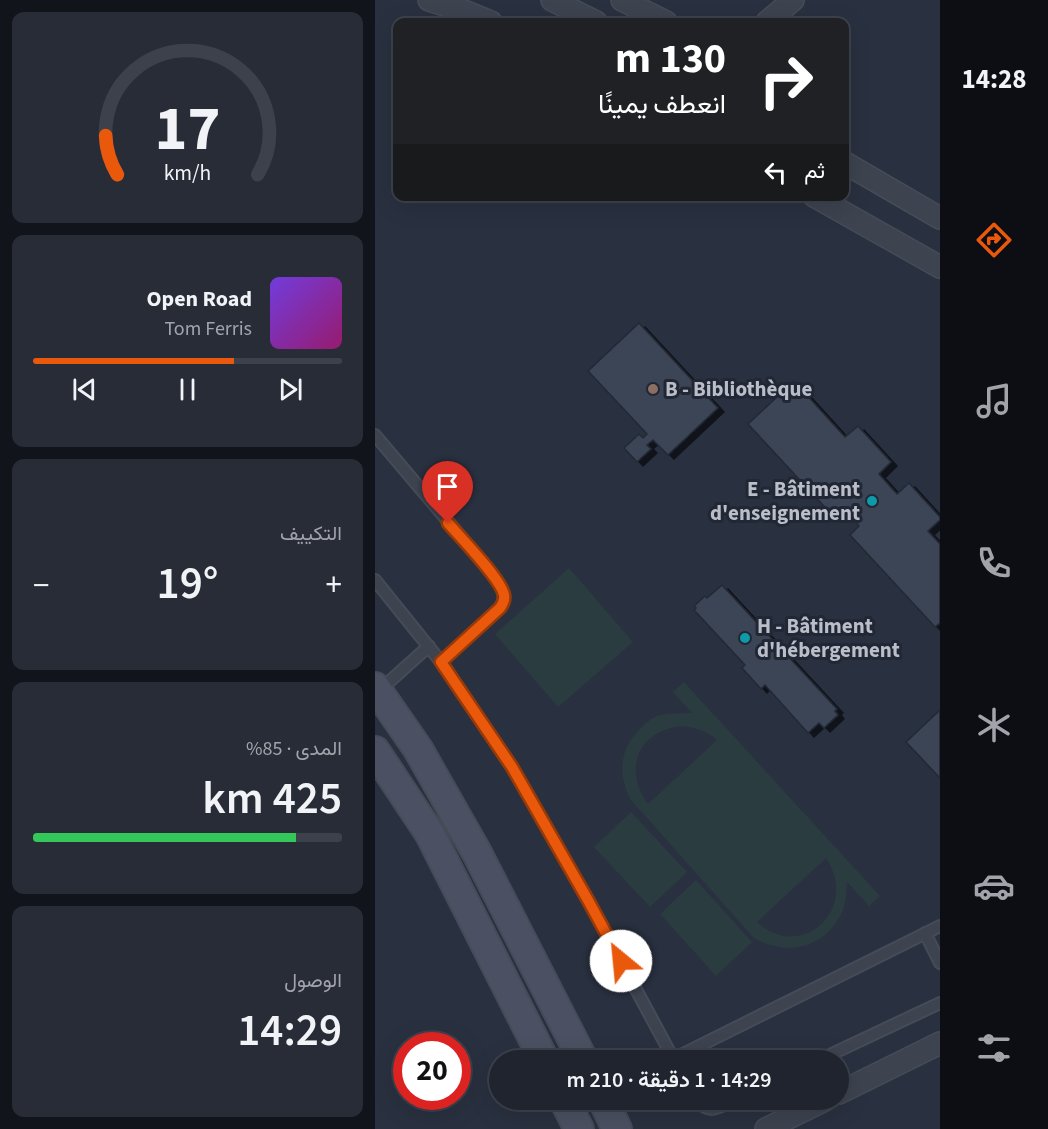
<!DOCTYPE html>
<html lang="ar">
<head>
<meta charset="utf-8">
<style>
  :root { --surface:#1f242f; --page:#272c37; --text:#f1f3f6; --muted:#a1a4aa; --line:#3c414b; --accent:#ea580c }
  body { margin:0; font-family:"Source Sans 3",Vazirmatn,sans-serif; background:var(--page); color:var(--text); direction:rtl; height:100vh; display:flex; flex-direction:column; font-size:22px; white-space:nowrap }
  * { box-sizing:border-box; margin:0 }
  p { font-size:20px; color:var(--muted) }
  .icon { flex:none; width:33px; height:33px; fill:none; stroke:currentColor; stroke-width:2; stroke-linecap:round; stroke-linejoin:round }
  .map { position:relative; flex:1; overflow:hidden; direction:ltr }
  .sheet { display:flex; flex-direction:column; gap:12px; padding:12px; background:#11141a; width:375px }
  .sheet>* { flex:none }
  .banner { position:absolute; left:18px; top:18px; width:456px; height:183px; border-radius:12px; box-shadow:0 6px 24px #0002,0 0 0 2px var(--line); direction:rtl; background:#202124; color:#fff; overflow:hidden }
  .speed { position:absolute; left:18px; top:1032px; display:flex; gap:12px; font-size:30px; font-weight:700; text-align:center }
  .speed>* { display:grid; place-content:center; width:78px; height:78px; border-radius:50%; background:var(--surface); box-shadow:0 6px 24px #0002,0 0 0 2px var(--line); line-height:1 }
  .speed .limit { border:9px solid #d22; background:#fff; color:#111 }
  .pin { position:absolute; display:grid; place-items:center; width:51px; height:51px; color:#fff; margin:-62px -26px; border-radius:50% 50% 50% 0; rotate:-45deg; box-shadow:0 0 6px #0007 }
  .pin .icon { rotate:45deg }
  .me { position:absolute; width:66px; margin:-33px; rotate:332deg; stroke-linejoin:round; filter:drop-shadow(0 0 4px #0008) }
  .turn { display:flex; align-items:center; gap:21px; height:126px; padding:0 24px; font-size:27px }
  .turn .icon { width:78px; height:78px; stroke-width:2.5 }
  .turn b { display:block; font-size:42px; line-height:51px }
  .then { display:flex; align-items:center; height:57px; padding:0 24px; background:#0003; gap:12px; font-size:22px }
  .big { font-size:45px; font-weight:600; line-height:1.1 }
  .sheet .card { flex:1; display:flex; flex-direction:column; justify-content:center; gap:9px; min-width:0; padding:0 21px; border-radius:12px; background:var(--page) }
  .sheet .dial { align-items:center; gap:0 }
  .dial svg { height:156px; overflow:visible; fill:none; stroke:var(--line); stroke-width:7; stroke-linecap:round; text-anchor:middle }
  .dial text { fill:var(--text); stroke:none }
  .song { display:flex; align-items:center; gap:18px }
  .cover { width:72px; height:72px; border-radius:9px; background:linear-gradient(135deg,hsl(260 70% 55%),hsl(320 70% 35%)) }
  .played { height:6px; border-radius:3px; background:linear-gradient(90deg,var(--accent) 65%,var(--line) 65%) }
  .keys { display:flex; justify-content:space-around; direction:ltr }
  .heat { display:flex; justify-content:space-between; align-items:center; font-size:33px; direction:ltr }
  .charge { height:9px; border-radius:4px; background:linear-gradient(90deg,#34c759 85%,var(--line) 0) }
  .trip { position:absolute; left:114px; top:1050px; width:360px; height:60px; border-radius:30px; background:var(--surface); box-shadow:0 6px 24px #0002,0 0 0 2px var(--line); font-weight:600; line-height:60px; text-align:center; direction:rtl }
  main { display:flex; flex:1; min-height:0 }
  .dock { display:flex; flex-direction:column; width:108px; justify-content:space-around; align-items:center; background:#0c0e13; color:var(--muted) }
  .dock .icon { width:42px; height:42px }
  .dock .current { color:var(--accent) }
  .dock b { font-size:27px; color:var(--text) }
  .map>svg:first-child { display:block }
  .green { fill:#2b3c40; fill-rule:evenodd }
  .building { fill:#3b4454; stroke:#232936; stroke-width:1.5; filter:url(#shadow) }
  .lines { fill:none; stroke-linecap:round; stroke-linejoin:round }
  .lane-casing { stroke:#464b58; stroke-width:14 }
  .street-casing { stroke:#464b58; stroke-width:24 }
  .secondary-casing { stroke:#464b58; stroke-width:32 }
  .lane { stroke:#3d434f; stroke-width:10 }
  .street { stroke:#3d434f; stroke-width:21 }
  .secondary { stroke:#4b5162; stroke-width:28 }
  .route-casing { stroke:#983908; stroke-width:15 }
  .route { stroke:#ea580c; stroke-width:10 }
  .education-dot { fill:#8d6e63; stroke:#212734; stroke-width:2 }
  .culture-dot { fill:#0f9aa8; stroke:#212734; stroke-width:2 }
  .labels { text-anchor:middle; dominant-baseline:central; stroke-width:6; stroke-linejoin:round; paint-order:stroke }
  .poi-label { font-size:21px; font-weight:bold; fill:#b9bec9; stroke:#212734; text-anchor:start }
</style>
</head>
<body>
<main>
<nav class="dock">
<b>14:28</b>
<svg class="icon current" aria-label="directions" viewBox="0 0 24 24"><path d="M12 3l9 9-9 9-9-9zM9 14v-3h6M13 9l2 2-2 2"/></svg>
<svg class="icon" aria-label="music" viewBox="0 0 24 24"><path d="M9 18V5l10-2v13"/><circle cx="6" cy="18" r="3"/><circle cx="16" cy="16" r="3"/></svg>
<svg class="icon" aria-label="phone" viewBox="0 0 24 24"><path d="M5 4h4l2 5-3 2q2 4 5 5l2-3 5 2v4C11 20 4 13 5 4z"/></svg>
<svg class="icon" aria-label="climate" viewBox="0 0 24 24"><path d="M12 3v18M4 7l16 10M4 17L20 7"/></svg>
<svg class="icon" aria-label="car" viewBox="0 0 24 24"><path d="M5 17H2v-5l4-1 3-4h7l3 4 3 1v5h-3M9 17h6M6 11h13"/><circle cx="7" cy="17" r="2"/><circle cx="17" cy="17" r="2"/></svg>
<svg class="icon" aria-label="filters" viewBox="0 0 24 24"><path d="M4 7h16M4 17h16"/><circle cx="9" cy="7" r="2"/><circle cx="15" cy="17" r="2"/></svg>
</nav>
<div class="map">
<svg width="565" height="1129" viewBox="0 0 565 1129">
  <defs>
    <filter id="shadow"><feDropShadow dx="6" dy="4" stdDeviation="0" flood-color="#0009"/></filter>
  </defs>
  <rect width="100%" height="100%" fill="#29303f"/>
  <path class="green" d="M194 568 258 642 183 707 120 634Z
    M309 682 505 896 494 906 472 882C471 894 471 907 464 918 446 950 407 956 378 937L255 799C243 773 244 750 265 729 269 724 274 720 280 717 291 712 305 714 317 713L298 692ZM308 726C321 728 332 731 342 740L273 804C247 769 264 729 308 726ZM451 858C485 909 427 963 382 922Z
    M256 812 312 872 275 907 219 847Z
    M321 880 377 942 341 976 285 914Z"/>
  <path class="building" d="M264 323 343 408 293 455 278 440 272 445 276 449 262 462 249 448 264 434 268 438 272 434 213 371Z
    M419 381 470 437 483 426 516 462 504 474 522 494 534 483 565 517V520L553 531 565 544V623L560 627 475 535 484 526 467 507 458 516 373 424Z
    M347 585 462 709 460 711 463 715 449 728 444 723 433 733 390 685 386 689 367 668 370 665 319 610 321 608 319 606 330 596 332 598Z
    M565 710V778L531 742Z"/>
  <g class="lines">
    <defs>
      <path id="lane" d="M0 435 115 571C124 583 134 593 125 608L66 662
        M0 580 66 662 137 767 214 902 299 1060
        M5 690 54 646
        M550 933 565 963
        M296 1060 565 926
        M444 1060 565 1003
        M321 1100C335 1116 344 1107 360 1100"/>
      <path id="street" d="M54 0 89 11 116 22
        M177 0 221 22
        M247 0 291 22
        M392 22 418 0
        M470 163 565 218
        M439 196 565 267
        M464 1093 565 1043
        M391 1129 450 1100"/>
      <path id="secondary" d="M0 687 43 749 102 853 208 1060
        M0 751 55 834 169 1060
        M189 1100 204 1129
        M228 1100 242 1129"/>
    </defs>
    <use href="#lane" class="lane-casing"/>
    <use href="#street" class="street-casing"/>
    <use href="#secondary" class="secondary-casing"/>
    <use href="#lane" class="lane"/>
    <use href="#street" class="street"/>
    <use href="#secondary" class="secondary"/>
  </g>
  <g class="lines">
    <defs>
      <path id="route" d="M73 523C85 537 126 579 129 595 130 600 128 604 125 608L66 662 137 767 214 902 246 961"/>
    </defs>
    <use href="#route" class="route-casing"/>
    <use href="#route" class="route"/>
  </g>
  <circle class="education-dot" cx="278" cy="389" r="6"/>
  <g class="culture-dot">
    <circle cx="497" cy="501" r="6"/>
    <circle cx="370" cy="638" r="6"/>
  </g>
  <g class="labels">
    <g class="poi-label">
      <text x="290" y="389">B - Bibliothèque</text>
      <text x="485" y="489" text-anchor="end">E - Bâtiment<tspan x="485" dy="24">d'enseignement</tspan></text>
      <text x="382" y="626">H - Bâtiment<tspan x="382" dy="24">d'hébergement</tspan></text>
    </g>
  </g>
</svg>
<div class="speed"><div class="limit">20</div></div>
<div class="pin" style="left:73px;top:523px;background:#d93025"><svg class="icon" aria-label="arrive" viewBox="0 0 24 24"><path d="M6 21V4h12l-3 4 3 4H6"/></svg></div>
<svg class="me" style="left:246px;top:961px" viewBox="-20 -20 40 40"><circle r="19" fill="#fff"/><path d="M0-13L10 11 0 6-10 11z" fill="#ea580c"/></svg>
<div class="trip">14:29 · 1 دقيقة · 210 m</div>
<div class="banner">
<div class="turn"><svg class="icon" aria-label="right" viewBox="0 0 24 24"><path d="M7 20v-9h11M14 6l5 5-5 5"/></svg><div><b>130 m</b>انعطف يمينًا</div></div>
<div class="then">ثم<svg class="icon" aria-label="left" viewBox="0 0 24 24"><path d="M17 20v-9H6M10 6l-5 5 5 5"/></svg></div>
</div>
</div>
<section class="sheet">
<div class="card dial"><svg viewBox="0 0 100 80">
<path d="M14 69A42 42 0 1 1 86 69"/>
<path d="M14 69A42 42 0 0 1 8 49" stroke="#ea580c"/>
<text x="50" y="56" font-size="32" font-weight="700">17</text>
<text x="50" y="72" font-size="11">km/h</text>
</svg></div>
<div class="card">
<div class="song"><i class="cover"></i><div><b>Open Road</b><p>Tom Ferris</p></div></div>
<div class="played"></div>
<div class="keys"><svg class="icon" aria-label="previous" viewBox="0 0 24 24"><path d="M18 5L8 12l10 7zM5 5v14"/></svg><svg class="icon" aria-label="pause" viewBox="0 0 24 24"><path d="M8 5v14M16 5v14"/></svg><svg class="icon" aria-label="next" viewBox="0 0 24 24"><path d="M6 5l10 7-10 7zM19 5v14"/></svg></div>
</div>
<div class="card"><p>التكييف</p>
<div class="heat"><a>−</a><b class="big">19°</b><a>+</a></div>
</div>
<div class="card"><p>المدى · 85%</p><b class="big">425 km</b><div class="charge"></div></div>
<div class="card"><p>الوصول</p><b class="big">14:29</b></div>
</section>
</main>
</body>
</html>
